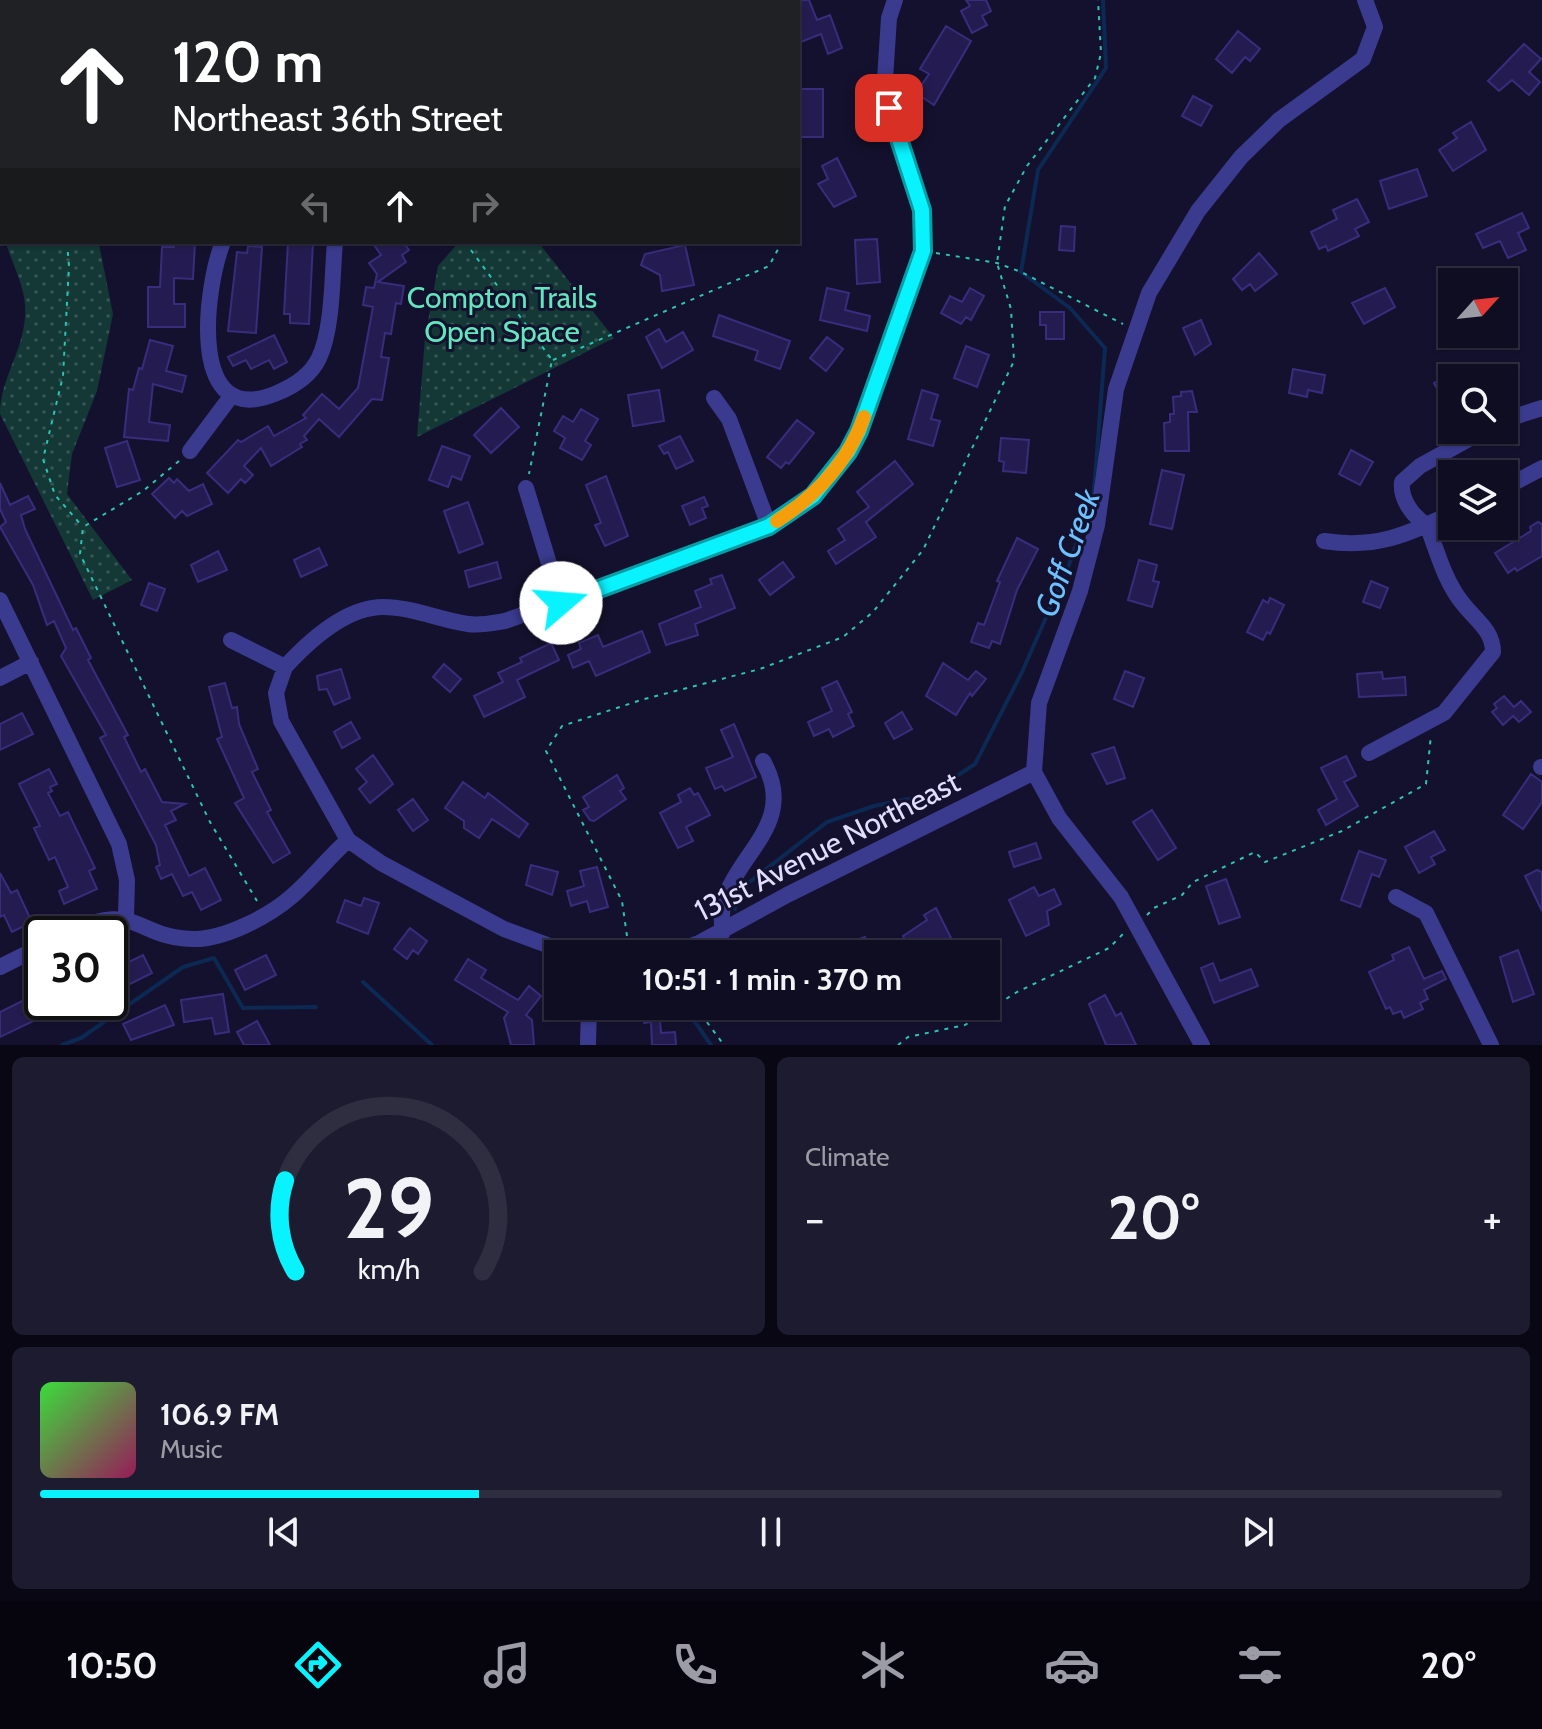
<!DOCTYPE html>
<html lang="en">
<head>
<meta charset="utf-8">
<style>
  :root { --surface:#0f0d22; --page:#1d1b2f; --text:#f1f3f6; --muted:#9b9ca5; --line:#2f2d40; --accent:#09f3ff }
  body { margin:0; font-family:Cabin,sans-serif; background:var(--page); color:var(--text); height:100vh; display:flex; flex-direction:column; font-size:30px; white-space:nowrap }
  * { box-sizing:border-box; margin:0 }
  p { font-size:26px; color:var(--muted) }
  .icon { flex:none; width:44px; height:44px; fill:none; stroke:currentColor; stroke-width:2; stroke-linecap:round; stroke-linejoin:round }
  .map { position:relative; height:1045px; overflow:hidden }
  .sheet { display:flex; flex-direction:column; gap:12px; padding:12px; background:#080713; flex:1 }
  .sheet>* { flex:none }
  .hud { position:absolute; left:0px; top:0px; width:800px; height:244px; box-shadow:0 2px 6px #0004,0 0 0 2px var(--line); background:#202124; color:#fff; overflow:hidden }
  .needle { width:52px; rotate:63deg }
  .tools { position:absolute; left:1438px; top:268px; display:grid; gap:16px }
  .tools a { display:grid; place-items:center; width:80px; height:80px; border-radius:0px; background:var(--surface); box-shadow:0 2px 6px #0004,0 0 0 2px var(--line); font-size:40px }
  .speed { position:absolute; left:24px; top:916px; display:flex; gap:16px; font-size:40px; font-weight:700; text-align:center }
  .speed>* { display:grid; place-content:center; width:104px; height:104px; border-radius:50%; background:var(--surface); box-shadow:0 2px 6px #0004,0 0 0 2px var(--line); line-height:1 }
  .speed .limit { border:4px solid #111; border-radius:12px; background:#fff; color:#111 }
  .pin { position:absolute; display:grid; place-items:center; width:68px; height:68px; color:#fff; margin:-34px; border-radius:16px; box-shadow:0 4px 12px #0006 }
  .me { position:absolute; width:88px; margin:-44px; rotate:72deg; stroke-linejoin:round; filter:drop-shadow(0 0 6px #0008) }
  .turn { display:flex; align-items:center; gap:28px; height:168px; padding:0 40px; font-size:36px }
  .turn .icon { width:104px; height:104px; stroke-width:2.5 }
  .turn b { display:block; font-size:56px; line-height:68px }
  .lanes { display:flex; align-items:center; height:76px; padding:0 40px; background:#0003; justify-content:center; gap:40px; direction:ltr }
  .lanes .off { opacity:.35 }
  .big { font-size:60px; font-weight:700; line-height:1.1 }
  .sheet .widget { flex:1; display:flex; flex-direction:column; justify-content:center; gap:12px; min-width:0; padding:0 28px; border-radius:12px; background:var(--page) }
  .sheet .dial { align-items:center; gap:0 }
  .dial svg { height:208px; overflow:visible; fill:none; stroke:var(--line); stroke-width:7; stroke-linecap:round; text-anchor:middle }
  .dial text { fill:var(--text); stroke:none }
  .song { display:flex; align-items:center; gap:24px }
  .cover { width:96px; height:96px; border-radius:12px; background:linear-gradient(135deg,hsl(120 70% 55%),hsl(330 70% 35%)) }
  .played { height:8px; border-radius:4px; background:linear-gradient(90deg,var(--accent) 30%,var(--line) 30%) }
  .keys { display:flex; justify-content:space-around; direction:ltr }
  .heat { display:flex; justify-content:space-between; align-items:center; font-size:44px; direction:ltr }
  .sheet .tiles { flex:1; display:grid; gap:12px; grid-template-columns:1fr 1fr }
  .widget:last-child { grid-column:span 2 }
  .trip { position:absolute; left:544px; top:940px; width:456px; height:80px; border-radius:0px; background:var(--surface); box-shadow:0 2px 6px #0004,0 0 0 2px var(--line); font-weight:700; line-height:80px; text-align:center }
  .tabs { display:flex; height:128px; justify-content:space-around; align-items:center; background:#06050e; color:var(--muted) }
  .tabs .icon { width:56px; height:56px }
  .tabs .active { color:var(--accent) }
  .tabs b { font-size:36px; color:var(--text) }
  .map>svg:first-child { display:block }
  .park { fill:url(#park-dots) }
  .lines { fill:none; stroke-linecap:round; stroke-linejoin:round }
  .stream { stroke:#0b2953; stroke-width:4 }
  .building { fill:#241c50; stroke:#382d7d; stroke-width:2 }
  .path { stroke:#2bc5b4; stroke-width:2; stroke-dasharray:4 6; stroke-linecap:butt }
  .minor { stroke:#3a3b8f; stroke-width:16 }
  .route-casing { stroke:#069ea6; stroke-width:20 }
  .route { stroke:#09f3ff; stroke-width:14 }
  .slow { stroke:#f59e0b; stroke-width:14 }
  .labels { text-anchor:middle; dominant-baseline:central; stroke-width:6; stroke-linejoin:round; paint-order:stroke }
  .park-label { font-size:30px; fill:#62e6be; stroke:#14112e }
  .street-label { font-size:30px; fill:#e0ddff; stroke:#14112e }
  .water-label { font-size:32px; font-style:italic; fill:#6bc2ff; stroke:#14112e }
</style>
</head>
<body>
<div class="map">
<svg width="1542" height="1045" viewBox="0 0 1542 1045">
  <defs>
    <pattern id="park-dots" width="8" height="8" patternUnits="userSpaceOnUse" patternTransform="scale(2)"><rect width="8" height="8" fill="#133835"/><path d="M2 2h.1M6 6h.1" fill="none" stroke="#355453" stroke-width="1.8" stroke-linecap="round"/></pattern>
  </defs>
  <rect width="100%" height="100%" fill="#14112e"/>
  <path class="park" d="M2 216V242L99 244 113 314 97 391 72 454 67 494 132 580 93 600 0 414C0 376 28 346 25 305 23 275 0 245 2 216Z
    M459 242H538L614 338 417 437 425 338 438 266Z"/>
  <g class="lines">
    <path class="stream" d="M735 909 738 891 827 822 874 806 928 795 975 764 1022 672 1068 568 1094 491 1105 348 1070 308 1021 272 1038 170 1106 68 1103 0
      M723 954 726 952
      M363 982 432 1045
      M684 1006 711 1045
      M62 1045 81 1038 183 967 214 958 243 1008 316 1007"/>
  </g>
  <path class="building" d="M798 0H809L817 20 830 15 842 48 828 54 821 34 798 43Z
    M966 0H986L991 11 982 16 987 25 972 33 961 11 970 6Z
    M946 26 971 41 934 105 916 93 929 74 920 69Z
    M1238 31 1260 49 1250 61 1245 57 1232 73 1216 59Z
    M1524 44 1541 59 1529 72 1540 82 1529 95 1512 80 1499 91 1488 81Z
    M798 89H823V137H798Z
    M1193 96 1212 106 1201 126 1182 116Z
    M1471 122 1486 150 1453 171 1439 150 1457 138 1453 133Z
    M837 158 856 196 834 207 818 184 828 179 822 166Z
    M1417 169 1427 196 1389 209 1380 181Z
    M1357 199 1369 222 1355 229 1359 236 1328 251 1326 246 1319 249 1311 232 1337 219 1333 210Z
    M1522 213 1529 228 1518 233 1526 250 1508 258 1500 241 1483 248 1476 234Z
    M1061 226 1075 227 1074 251 1059 250Z
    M877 239 880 282 857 284 855 240Z
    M174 242H195L193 279 174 278V304H185V327H148V287H160L162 247H174Z
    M288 242H313L309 324 290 323V314H284Z
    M372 242H403L409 250 402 255 406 262 378 282 404 286 401 304 396 303 391 334 385 333 381 357 389 358 382 400 372 399 339 437 319 419 304 436 307 440 300 444 302 447 271 466 261 448 244 466 253 475 245 483 241 479 228 493 207 473 238 440 241 442 268 426 274 436 306 418 303 415 322 394 339 409 358 388 373 307 363 305 366 287 374 288 377 274 369 263 381 255Z
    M685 245 694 285 662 291 660 275 641 265 645 254Z
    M248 246 262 247 256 333 228 331 237 252 247 253Z
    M1259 253 1277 274 1255 291 1250 284 1242 290 1233 279Z
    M827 288 849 293 845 310 870 316 867 331 820 320Z
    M970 288 984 296 971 320 966 317 961 324 941 313 950 296 962 302Z
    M1385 288 1395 307 1364 324 1352 303Z
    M1040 312H1064V339H1046V325H1040Z
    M719 315 790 341 780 369 755 360 758 351 713 336Z
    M1201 320 1211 344 1195 355 1183 328Z
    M659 329 666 342 683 332 693 350 662 368 646 337Z
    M274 335 287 362 274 369 269 360 251 369 246 360 233 366 228 357Z
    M827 337 843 349 826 371 810 358Z
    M150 340 173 346 166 371 186 376 182 392 153 384 149 422 170 425 168 441 124 437 129 389 133 390 139 368 142 369Z
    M966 346 989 355 977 387 954 378Z
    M1293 369 1325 375 1322 393 1308 390 1307 397 1289 393Z
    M1452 372V416L1434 383Z
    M659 390 664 421 633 426 628 395Z
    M922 390 938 395 931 419 940 421 933 446 908 439Z
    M1192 391 1197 412H1188L1189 451H1165L1164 423 1170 422V414H1174L1173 397 1181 396V392Z
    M501 408 519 427 491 453 474 435Z
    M581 409 598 419 585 441 591 445 582 460 560 448 565 438 554 431 563 416 573 422Z
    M797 420 814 433 789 464 786 462 781 468 767 457Z
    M680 436 693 461 676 469 668 452 664 454 659 446Z
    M1001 438 1029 440 1026 473 1003 471 1004 462 999 461Z
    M127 441 140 480 117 487 105 448Z
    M442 446 470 456 461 480 452 476 448 487 429 480Z
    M1351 450 1373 462 1360 485 1339 474Z
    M895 461 913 484 866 522 876 537 836 564 828 551 845 540 838 529 869 507 857 492Z
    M1162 470 1184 475 1172 529 1150 524Z
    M606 476 628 536 605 546 595 525 601 523 586 485Z
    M169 478 174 483 177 479 189 491 203 484 212 504 187 516 182 511 175 518 152 494Z
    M0 483 10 505 28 496 35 509 21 515 25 529 73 630 76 628 91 658 88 660 128 735 124 737 141 772 145 769 162 802 185 804 171 811 176 820 165 825 189 876 205 868 221 900 201 910 192 892 183 896 172 874 161 879 156 867 160 865 156 845 100 738 106 735 61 656 66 648 54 621 47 625 33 585 0 527 6 522 0 509Z
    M704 497 708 506 702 508 706 518 690 525 682 506Z
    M468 502 483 544 459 553 444 511Z
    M1538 522 1542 524V556L1517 571 1515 568 1508 573 1495 553 1531 531 1530 527Z
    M1017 538 1038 549 1017 590 1000 644 992 641 989 648 971 642 978 623 984 625 1000 582 997 581Z
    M319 548 327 565 301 577 294 560Z
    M218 551 227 570 198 582 191 565Z
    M1139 560 1157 565 1153 581 1159 582 1152 607 1128 600Z
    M497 562 501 578 469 587 465 571Z
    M783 562 794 577 770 595 759 580Z
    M722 575 735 608 695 624 698 635 666 645 659 624 701 607 695 591 712 584 710 579Z
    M1371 581 1388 588 1380 608 1363 602Z
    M149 583 165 589 157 611 141 605Z
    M1270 598 1284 605 1270 634 1267 632 1263 640 1247 632 1263 600 1268 603Z
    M642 631 650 652 596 676 589 661 573 668 568 655 581 649 579 643 598 635 603 647Z
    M551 643 559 660 517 680 525 697 484 717 474 696 503 682 498 673 522 662 520 658Z
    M943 663 968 680 976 671 986 679 972 696 970 693 956 715 926 696Z
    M444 664 461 679 450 692 433 677Z
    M341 669 350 698 334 705 327 689 319 690 317 676Z
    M1125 671 1144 678 1133 707 1114 699Z
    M1382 672 1383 679 1405 677 1406 695 1359 697 1357 674Z
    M837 681 852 712 848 714 854 726 833 737 829 729 814 736 808 722 832 711 822 688Z
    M225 683 232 708 237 707 239 724 258 769 252 772 271 810 267 812 290 853 273 863 235 803 244 798 217 739 222 737 209 687Z
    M1504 696 1514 707 1521 701 1531 712 1519 722 1513 716 1503 725 1492 712 1497 708 1494 704Z
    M902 712 912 729 894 739 885 723Z
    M22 713 33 734 0 750V724Z
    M351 722 360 738 342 748 334 732Z
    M734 724 756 777 725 791 722 786 715 789 706 768 733 757 721 730Z
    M1114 747 1125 778 1107 784 1092 754Z
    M373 755 393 784 370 803 359 789 367 782 356 769Z
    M1346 756 1356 776 1344 782 1358 806 1326 825 1318 810 1337 799 1321 768Z
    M49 769 57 784 50 787 52 791 48 793 60 816 68 812 95 868 89 871 97 889 64 904 59 891 68 887 55 857 49 860 41 843 34 828 40 826 19 784Z
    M1531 774 1542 782V802L1523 829 1503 815Z
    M617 775 624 788 620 791 626 799 594 821 590 820 583 810 589 807 583 797Z
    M463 782 485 798 488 793 528 824 519 837 492 819 479 838 464 828V821L445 808Z
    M690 788 694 795 698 793 710 815 686 827 693 841 678 848 660 813 681 802 678 795Z
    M413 799 428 820 413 831 398 810Z
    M1152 810 1176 848 1158 860 1133 822Z
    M1434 831 1445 850 1431 857 1435 864 1419 873 1405 847Z
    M1036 843 1041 858 1014 867 1009 852Z
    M1359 851 1386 860 1379 877 1372 874 1360 907 1341 900Z
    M531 865 558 872 552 895 526 885Z
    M597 867 608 907 590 912 587 901 571 906 567 891 584 886 580 871Z
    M1537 870 1542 872V911L1525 876Z
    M0 873 11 893 17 890 32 922 12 932 4 915 0 917Z
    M1226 879 1240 917 1219 924 1206 886Z
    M1034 887 1039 896 1054 889 1061 904 1047 911 1049 925 1026 936 1009 900Z
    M364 898 379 903 368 934 337 922 345 900 361 906Z
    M936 908 951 938 919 954 915 946 910 949 903 936 927 920 924 915Z
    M410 928 427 941 418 954 413 950 407 959 394 949Z
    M865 937 871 954H821V952Z
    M1409 947 1424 979 1442 971 1446 979 1424 990 1428 999 1420 1003 1423 1009 1404 1018 1401 1011 1393 1014 1390 1007 1386 1009 1369 972 1394 960 1392 955Z
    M1518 950 1534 994 1513 1002 1500 957Z
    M143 955 152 973 124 987 112 963 126 956 129 962Z
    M266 955 276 975 245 990 235 970Z
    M468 959 486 970 481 978 518 1000 529 986 541 996 526 1015 532 1020 534 1045H511L504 1018 508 1012 455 980Z
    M1213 963 1220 981 1251 969 1258 986 1214 1003 1201 968Z
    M42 991V1002H73L0 1037V1012Z
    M223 994 229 1032 215 1034 212 1018 184 1022 181 1000Z
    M1105 995 1116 1016 1121 1013 1136 1045H1106L1089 1004Z
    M165 1005 174 1025 131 1040 123 1024Z
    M642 1006H659L661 1033 675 1032 676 1045H652L651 1022 644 1023Z
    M702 1006H759L760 1012 729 1017Z
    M257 1021 270 1045H244L237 1032Z"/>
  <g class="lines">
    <path class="path" d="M36 0 37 2
      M275 0 276 2
      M677 0 678 2
      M357 2 361 0
      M67 242 69 266 63 376 43 459 55 495 82 526
      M465 242 552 360 529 474
      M936 253 997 263 1021 272 1123 324
      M553 360 769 266 782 242
      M179 461 143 491 83 527 80 554 210 822 257 901
      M1147 915 1154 908 1182 895 1193 882 1255 852 1265 862 1342 831 1426 784 1431 735
      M627 936 622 901 546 751 562 726 641 700 760 669 843 637 873 612 923 550 1014 361 1011 309 997 263 1005 206 1027 166 1095 78 1101 53 1098 0
      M695 1006 724 1045
      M898 1045 908 1037 965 1025 1017 992 1109 948 1123 934"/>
    <path class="minor" d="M555 2 556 0
      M223 242C205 287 186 432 277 393 294 386 311 375 319 358 333 329 332 275 335 242
      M714 398 729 419 769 526
      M1504 420 1542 408
      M190 451 232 395
      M526 488 561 603
      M1504 488 1542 468
      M1324 541C1376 549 1406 535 1452 513
      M0 600 119 844 127 880 126 917
      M231 640 285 667 276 693 281 721 348 840 381 863 504 929 558 949 592 953 673 952 699 943 787 895 1034 772
      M285 667C308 642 346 607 383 607 412 607 440 620 468 624 480 626 493 623 505 621L769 526 813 496 848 452 859 431 923 251 922 210 898 139 885 79 889 18 895 0
      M0 678 31 662
      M1369 753 1444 713 1493 652C1493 631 1476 620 1464 605 1445 583 1437 551 1427 525 1413 517 1400 499 1402 482L1420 466 1485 430
      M1541 767H1542
      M1034 772 1039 703 1080 591 1097 525 1116 389 1149 293 1198 211 1241 157 1279 120 1363 59 1375 27 1365 0
      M1034 772 1059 818 1121 897 1202 1045
      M1396 897 1426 913 1491 1045
      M723 932C710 863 805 835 763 761
      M65 934C138 898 135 939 195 939 225 939 269 916 291 897 311 880 328 858 348 840
      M0 967 42 946
      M588 1045 589 1006"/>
  </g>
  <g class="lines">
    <defs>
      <path id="route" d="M561 603 769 526 813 496 848 452 859 431 923 251 922 210 889 108"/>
    </defs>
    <use href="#route" class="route-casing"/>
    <use href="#route" class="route"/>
    <path class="slow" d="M777 521C817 495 848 462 864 417"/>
  </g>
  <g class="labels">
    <g class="park-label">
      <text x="502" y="297">Compton Trails<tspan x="502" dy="34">Open Space</tspan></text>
    </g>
    <g class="street-label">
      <text transform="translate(827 846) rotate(-27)">131st Avenue Northeast</text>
    </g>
    <g class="water-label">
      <text transform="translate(1067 553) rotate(-70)">Goff Creek</text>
    </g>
  </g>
</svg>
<div class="tools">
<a><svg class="needle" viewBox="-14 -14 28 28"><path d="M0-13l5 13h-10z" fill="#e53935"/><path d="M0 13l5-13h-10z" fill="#9b9ca5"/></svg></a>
<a><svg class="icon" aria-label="search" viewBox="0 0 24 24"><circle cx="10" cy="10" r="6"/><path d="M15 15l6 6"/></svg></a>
<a><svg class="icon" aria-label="layers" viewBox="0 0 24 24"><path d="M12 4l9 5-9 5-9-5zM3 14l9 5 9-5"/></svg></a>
</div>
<div class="speed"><div class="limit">30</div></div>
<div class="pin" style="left:889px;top:108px;background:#d93025"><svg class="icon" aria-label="arrive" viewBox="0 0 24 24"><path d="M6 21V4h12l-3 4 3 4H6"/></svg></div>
<svg class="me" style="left:561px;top:603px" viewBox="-20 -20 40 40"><circle r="19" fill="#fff"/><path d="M0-13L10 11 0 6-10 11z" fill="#09f3ff"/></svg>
<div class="trip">10:51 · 1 min · 370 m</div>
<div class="hud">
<div class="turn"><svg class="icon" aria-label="ahead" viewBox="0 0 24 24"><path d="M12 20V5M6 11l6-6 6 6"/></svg><div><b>120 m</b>Northeast 36th Street</div></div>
<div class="lanes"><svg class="icon off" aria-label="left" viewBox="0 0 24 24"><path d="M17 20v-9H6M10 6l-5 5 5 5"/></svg><svg class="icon" aria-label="ahead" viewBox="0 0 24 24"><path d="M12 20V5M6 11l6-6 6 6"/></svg><svg class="icon off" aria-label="right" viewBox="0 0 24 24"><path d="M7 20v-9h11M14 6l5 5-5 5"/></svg></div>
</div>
</div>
<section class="sheet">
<div class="tiles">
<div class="widget dial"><svg viewBox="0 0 100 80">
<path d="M14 69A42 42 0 1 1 86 69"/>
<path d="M14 69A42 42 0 0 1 10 34" stroke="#09f3ff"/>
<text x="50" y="56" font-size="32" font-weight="700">29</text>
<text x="50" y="72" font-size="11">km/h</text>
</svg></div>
<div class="widget"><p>Climate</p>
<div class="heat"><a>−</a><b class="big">20°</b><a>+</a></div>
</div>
<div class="widget">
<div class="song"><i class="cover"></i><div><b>106.9 FM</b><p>Music</p></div></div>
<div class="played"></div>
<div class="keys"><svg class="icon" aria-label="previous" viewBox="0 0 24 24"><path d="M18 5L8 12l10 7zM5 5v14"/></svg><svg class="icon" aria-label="pause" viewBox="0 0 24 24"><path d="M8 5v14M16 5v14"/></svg><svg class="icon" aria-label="next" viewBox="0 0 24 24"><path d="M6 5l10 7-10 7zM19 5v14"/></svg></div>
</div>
</div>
</section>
<nav class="tabs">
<b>10:50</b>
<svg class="icon active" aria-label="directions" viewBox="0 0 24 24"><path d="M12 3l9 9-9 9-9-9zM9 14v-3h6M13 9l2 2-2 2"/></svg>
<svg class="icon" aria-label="music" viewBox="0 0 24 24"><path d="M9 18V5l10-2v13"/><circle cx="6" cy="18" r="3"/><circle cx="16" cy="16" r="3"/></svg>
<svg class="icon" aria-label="phone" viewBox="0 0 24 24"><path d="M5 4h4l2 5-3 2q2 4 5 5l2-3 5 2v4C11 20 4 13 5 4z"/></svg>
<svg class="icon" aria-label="climate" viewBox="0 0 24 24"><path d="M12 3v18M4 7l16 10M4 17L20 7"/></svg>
<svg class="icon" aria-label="car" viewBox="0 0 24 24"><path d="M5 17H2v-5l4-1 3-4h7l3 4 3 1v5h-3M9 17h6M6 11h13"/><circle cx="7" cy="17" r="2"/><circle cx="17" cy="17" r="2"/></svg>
<svg class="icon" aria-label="filters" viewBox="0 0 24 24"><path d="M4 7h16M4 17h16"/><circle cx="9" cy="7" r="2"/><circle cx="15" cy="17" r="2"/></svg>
<b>20°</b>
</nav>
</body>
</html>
